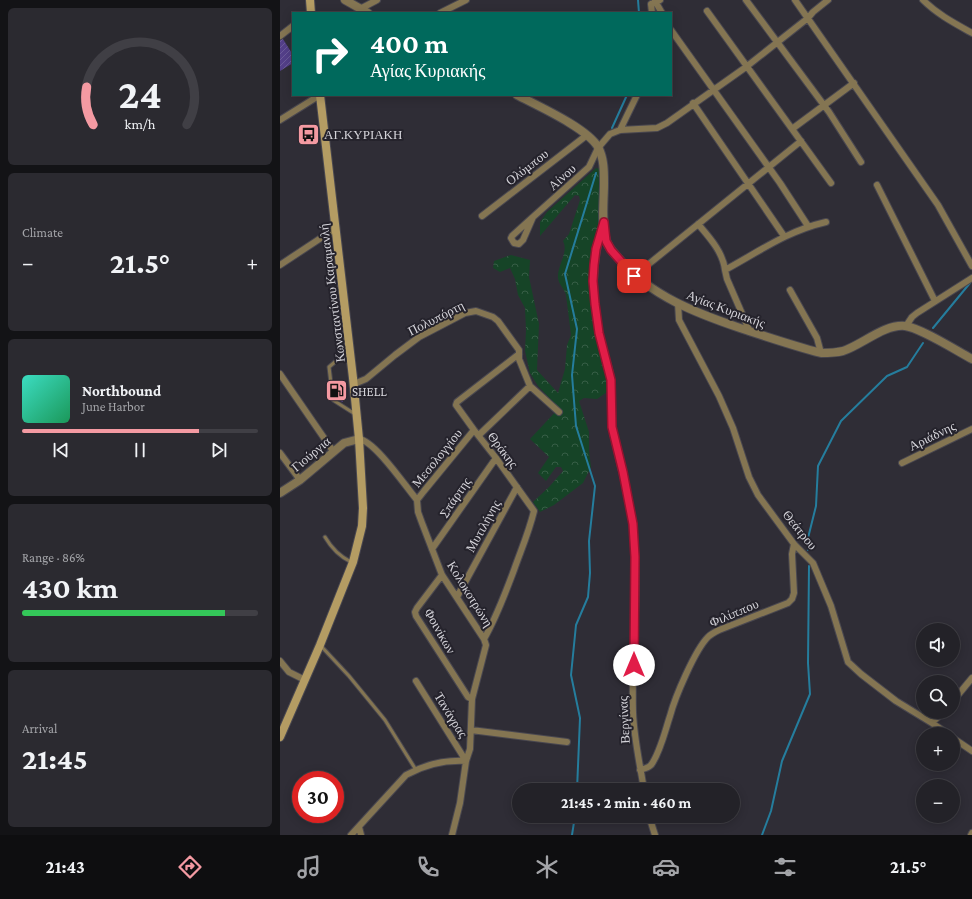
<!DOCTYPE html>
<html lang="en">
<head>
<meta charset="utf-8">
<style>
  :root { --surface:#232228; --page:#2b2a30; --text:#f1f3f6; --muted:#a3a4a8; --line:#403f45; --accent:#f49aa2 }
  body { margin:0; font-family:"Crimson Pro",serif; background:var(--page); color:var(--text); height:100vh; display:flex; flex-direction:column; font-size:15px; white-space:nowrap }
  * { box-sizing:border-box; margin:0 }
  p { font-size:13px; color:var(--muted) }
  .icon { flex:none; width:22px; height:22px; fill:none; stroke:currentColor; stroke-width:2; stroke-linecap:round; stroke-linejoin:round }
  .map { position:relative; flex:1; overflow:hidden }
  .side { display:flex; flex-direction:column; gap:8px; padding:8px; background:#131316; width:280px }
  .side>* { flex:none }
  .top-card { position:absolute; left:12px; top:12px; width:380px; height:84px; border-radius:0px; box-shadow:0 2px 10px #0003,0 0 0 1px var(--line); background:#00695c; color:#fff; overflow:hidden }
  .controls { position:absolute; left:636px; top:623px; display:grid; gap:8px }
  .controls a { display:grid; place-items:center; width:44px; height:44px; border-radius:50%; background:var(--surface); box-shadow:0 2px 10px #0003,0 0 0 1px var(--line); font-size:20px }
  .speed { position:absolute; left:12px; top:771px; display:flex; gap:8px; font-size:20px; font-weight:700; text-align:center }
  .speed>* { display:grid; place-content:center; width:52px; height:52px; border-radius:50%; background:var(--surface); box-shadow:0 2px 10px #0003,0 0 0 1px var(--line); line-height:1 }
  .speed .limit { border:6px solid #d22; background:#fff; color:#111 }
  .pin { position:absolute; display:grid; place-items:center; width:34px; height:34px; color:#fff; margin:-17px; border-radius:8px; box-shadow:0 2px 6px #0006 }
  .me { position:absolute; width:44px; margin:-22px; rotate:0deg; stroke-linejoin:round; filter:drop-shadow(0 0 3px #0008) }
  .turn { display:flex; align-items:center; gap:14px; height:84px; padding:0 12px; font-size:18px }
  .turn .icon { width:52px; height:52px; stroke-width:2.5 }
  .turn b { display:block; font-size:28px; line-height:34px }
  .big { font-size:30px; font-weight:700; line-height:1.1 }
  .side .tile { flex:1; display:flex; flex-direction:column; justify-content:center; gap:6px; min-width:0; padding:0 14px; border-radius:6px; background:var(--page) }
  .side .dial { align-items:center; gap:0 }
  .dial svg { height:104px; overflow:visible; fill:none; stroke:var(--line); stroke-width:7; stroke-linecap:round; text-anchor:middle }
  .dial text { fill:var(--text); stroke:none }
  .song { display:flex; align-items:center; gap:12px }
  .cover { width:48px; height:48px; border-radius:6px; background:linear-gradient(135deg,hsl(170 70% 55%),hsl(150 70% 35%)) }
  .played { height:4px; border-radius:2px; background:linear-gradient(90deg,var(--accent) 75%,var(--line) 75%) }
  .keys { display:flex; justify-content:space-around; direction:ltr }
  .heat { display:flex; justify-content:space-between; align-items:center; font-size:22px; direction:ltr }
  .charge { height:6px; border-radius:3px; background:linear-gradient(90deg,#34c759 86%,var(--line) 0) }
  .trip { position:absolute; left:232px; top:783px; width:228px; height:40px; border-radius:20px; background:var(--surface); box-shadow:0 2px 10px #0003,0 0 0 1px var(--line); font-weight:700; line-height:40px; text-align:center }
  .tab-bar { display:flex; height:64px; justify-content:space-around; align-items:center; background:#0e0e10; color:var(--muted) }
  .tab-bar .icon { width:28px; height:28px }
  .tab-bar .current { color:var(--accent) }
  .tab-bar b { font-size:18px; color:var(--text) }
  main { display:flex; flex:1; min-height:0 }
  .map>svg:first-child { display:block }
  .forest { fill:url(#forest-crowns) }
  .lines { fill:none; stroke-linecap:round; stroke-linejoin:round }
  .stream { stroke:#257d9d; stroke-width:2 }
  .building { fill:url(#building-hatch) }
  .service-casing { stroke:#4a4850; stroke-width:5 }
  .minor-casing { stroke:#4a4850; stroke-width:8 }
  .tertiary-casing { stroke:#4a4850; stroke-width:10 }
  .secondary-casing { stroke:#4a4850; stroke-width:10 }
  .service { stroke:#847552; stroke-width:3 }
  .minor { stroke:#847552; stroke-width:6 }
  .tertiary { stroke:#847552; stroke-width:8 }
  .secondary { stroke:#b49c63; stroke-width:8 }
  .route-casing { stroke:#92132f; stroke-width:10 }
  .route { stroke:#e11d48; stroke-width:7 }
  .labels { text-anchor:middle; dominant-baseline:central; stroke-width:4; stroke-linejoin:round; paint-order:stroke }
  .poi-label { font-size:13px; fill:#d5d4da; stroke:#25232c; text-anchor:start }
  .street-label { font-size:13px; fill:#d5d4da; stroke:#25232c }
</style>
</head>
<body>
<main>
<section class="side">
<div class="tile dial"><svg viewBox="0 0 100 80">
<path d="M14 69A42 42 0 1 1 86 69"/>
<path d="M14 69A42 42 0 0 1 9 40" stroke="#f49aa2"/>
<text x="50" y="56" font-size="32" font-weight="700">24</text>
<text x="50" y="72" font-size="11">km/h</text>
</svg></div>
<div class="tile"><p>Climate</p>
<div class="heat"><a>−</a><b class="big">21.5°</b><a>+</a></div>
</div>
<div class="tile">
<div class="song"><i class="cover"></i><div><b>Northbound</b><p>June Harbor</p></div></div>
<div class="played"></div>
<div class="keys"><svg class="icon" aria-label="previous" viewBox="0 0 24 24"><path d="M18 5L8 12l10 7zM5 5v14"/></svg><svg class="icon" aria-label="pause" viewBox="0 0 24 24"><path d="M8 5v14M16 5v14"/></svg><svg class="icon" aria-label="next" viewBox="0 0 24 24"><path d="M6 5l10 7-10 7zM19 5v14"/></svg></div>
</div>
<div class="tile"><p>Range · 86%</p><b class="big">430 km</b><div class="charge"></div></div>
<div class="tile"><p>Arrival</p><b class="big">21:45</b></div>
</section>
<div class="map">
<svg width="692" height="835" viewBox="0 0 692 835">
  <defs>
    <pattern id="forest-crowns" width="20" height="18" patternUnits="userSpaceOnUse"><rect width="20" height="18" fill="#164427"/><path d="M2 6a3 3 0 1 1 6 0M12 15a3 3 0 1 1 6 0" fill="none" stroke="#375e46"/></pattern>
    <pattern id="building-hatch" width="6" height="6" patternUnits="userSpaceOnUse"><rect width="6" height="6" fill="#533f89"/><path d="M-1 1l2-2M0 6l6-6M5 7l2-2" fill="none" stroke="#6b5a99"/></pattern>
  </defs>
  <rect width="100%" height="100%" fill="#2f2d36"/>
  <path class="forest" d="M316 168 320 169 323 222 312 281 330 380V390L317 399 304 398 299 401 309 432V451L311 467 303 483 274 505 260 512 253 502 269 487 283 471 281 467H276L266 481 258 473 269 457 250 439 279 408 258 386 250 373 245 351 246 330 245 308 238 295 235 279 230 268 220 272 213 268 214 261 231 255 250 260 249 277 259 324 257 370 278 393 285 369 287 345 291 335 286 295C284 288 279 285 278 278 277 266 289 252 283 241L289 234 300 200 299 196 295 195 260 236V222L267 212Z"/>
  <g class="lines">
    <path class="stream" d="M358 0 359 13
      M332 128 347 95
      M653 328 690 283
      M528 550V538L536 506 538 466 561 421 607 376 627 367 643 343
      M297 790 300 718 291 675 296 625 308 597 310 573 309 541 315 486 296 426 292 375 297 329 285 274 316 173
      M292 835 295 816
      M482 835 491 811 502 761 530 694 528 663 529 566"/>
  </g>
  <path class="building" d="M3 39 13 55V63L0 71V40Z
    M60 381 63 402H62L56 398 54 382Z"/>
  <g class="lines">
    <defs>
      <path id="service" d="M69 350 49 367 53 400 75 414
        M45 537C52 549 59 556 71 562
        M41 646 69 676 105 720 136 770"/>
      <path id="minor" d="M466 0 549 112 581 162
        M515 0 658 205 692 266
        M643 0C657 14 674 23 692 33
        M375 1 382 13
        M80 9 97 0
        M427 11 551 183
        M160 13 186 0
        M372 13 371 4 380 0
        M391 30 500 183 528 226
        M0 36 13 26
        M413 103 504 236
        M0 120 40 95
        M512 129 574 83
        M340 130 357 95
        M597 185 655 301
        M202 216 307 135
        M253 217 232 236 231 238 234 243 239 244 243 240 253 217 309 167 318 148 330 134 340 130 377 128 387 123 466 67 528 18 533 12 548 0
        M418 224C429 237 443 252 445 270
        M322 228C312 264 312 296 319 332 321 348 329 363 331 379 334 395 329 412 332 427 338 460 349 492 353 525 360 587 351 650 353 712 354 739 360 764 364 790
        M0 265 56 228
        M354 276 521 141
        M510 290 537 338 541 353
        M398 303 399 320 439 396 453 428 469 477 478 495 514 544 533 563 551 606 568 662 581 674 616 701 652 723 668 734
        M626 326 632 317 637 313 692 278
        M470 332 447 279 445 270C480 251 507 231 546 222
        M0 374 53 451
        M74 384 86 379 115 355 139 337 185 313 196 311 213 317 218 321 239 350V359L250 386 279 412
        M199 435 250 386
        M0 453 20 480
        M622 463 692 429
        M137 500 144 491 194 430
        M152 549 216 458
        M162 575 137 608 135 612 136 616 188 697 192 699
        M177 597 237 487
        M204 639C217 616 225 594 234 570 241 550 249 532 254 511L216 458 194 430 176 405 177 402 239 354
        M0 661 9 672 25 680
        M136 681 186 761 180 803 172 835
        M673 701 692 678
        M652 723 663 712
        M191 730 287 742
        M673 738 692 751
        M360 770C364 769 368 768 371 765 380 753 385 731 390 716 395 697 415 650 428 637 431 634 435 632 439 630L508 603 512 599 514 593 512 554 514 544
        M369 816 375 835
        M79 827 81 835
        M71 835 126 775C144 765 166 760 186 761L190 749 192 699 206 645 204 639 162 575 142 523 138 512 137 500C126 487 95 441 79 439
        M691 835 692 833"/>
      <path id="tertiary" d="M65 0 88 13
        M237 95C258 106 307 128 318 147 324 158 324 171 324 183 324 201 321 223 326 240 328 248 335 254 340 260 371 296 416 313 460 328 487 337 514 346 541 353 548 353 555 353 563 351 582 345 604 324 625 326 641 328 677 351 692 359
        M0 493 20 480 64 443 79 439"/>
      <path id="secondary" d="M30 0 31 13
        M0 737 40 645 73 562 82 526 83 508 79 439 73 378 40 95"/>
    </defs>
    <use href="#service" class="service-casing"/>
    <use href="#minor" class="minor-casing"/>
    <use href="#tertiary" class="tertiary-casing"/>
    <use href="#secondary" class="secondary-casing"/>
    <use href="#service" class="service"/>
    <use href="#minor" class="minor"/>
    <use href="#tertiary" class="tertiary"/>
    <use href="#secondary" class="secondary"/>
  </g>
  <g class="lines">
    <defs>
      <path id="route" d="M354 665 355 557 353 524 343 472 332 427 331 380 319 333 315 304 313 281 314 265 316 249 324 222 326 241 331 250 354 276"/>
    </defs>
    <use href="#route" class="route-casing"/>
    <use href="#route" class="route"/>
  </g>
  <defs>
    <symbol id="bus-square" viewBox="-11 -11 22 22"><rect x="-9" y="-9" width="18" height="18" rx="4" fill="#f49aa2" stroke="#25232c"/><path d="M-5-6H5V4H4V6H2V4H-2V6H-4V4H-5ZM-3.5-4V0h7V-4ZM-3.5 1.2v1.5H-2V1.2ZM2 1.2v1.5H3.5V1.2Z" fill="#111"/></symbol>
    <symbol id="fuel-square" viewBox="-11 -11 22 22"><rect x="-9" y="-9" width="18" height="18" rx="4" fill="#f49aa2" stroke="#25232c"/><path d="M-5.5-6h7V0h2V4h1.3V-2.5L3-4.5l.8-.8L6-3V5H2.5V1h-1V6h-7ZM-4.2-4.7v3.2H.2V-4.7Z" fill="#111"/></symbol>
  </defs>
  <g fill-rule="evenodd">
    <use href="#bus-square" x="16" y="122" width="25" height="25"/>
    <use href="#fuel-square" x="44" y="378" width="25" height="25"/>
  </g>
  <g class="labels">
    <g class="poi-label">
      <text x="44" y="134">ΑΓ.ΚΥΡΙΑΚΗ</text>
      <text x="72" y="391">SHELL</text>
    </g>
    <g class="street-label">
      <text transform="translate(247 167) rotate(-38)">Ολύμπου</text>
      <text transform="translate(282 177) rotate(-42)">Αίνου</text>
      <text transform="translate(52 293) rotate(-97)">Κωνσταντίνου Καραμανλή</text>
      <text transform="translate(446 309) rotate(21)">Αγίας Κυριακής</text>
      <text transform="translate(156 318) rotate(-27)">Πολυπόρτη</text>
      <text transform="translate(652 436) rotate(-26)">Αριάδνης</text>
      <text transform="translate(223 450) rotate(53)">Θράκης</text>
      <text transform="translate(31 454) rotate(-40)">Γιούργια</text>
      <text transform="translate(157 458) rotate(-51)">Μεσολογγίου</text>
      <text transform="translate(175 497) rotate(-55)">Σπάρτης</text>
      <text transform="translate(203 526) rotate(-61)">Μυτιλήνης</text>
      <text transform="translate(520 530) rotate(51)">Θεάτρου</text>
      <text transform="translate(190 594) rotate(58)">Κολοκοτρώνη</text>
      <text transform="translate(454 613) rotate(-23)">Φιλίππου</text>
      <text transform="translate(160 631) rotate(60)">Φοινίκων</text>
      <text transform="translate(171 715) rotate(58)">Τανάγρας</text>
      <text transform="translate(344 720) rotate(-93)">Βεργίνας</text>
    </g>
  </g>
</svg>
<div class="controls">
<a><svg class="icon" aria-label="sound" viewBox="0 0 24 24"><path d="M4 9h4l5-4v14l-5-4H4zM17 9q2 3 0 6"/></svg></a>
<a><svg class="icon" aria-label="search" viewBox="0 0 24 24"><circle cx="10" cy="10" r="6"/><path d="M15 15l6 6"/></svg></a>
<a>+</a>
<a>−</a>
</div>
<div class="speed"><div class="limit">30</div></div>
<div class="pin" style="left:354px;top:276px;background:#d93025"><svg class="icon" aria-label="arrive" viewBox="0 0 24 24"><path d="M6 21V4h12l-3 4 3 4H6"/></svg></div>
<svg class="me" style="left:354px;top:665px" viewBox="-20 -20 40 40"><circle r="19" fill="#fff"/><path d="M0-13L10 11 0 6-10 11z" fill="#e11d48"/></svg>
<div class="trip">21:45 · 2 min · 460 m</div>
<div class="top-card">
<div class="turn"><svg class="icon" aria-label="right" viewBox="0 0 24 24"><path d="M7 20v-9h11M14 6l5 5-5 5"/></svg><div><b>400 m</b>Αγίας Κυριακής</div></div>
</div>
</div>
</main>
<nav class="tab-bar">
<b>21:43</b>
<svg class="icon current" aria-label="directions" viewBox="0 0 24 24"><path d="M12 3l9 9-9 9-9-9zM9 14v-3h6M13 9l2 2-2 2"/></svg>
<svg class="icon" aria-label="music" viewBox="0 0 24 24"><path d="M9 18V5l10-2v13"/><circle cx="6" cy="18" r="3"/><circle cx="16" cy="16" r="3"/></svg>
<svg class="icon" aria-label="phone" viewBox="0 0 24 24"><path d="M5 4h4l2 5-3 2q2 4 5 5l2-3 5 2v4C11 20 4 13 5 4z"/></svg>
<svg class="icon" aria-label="climate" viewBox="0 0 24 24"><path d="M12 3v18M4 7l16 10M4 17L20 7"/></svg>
<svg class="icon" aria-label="car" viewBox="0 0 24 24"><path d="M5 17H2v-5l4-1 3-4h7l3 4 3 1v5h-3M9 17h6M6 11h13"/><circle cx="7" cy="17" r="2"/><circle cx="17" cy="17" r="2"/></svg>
<svg class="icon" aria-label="filters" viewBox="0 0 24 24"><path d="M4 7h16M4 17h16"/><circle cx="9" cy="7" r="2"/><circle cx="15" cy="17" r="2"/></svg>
<b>21.5°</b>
</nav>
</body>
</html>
